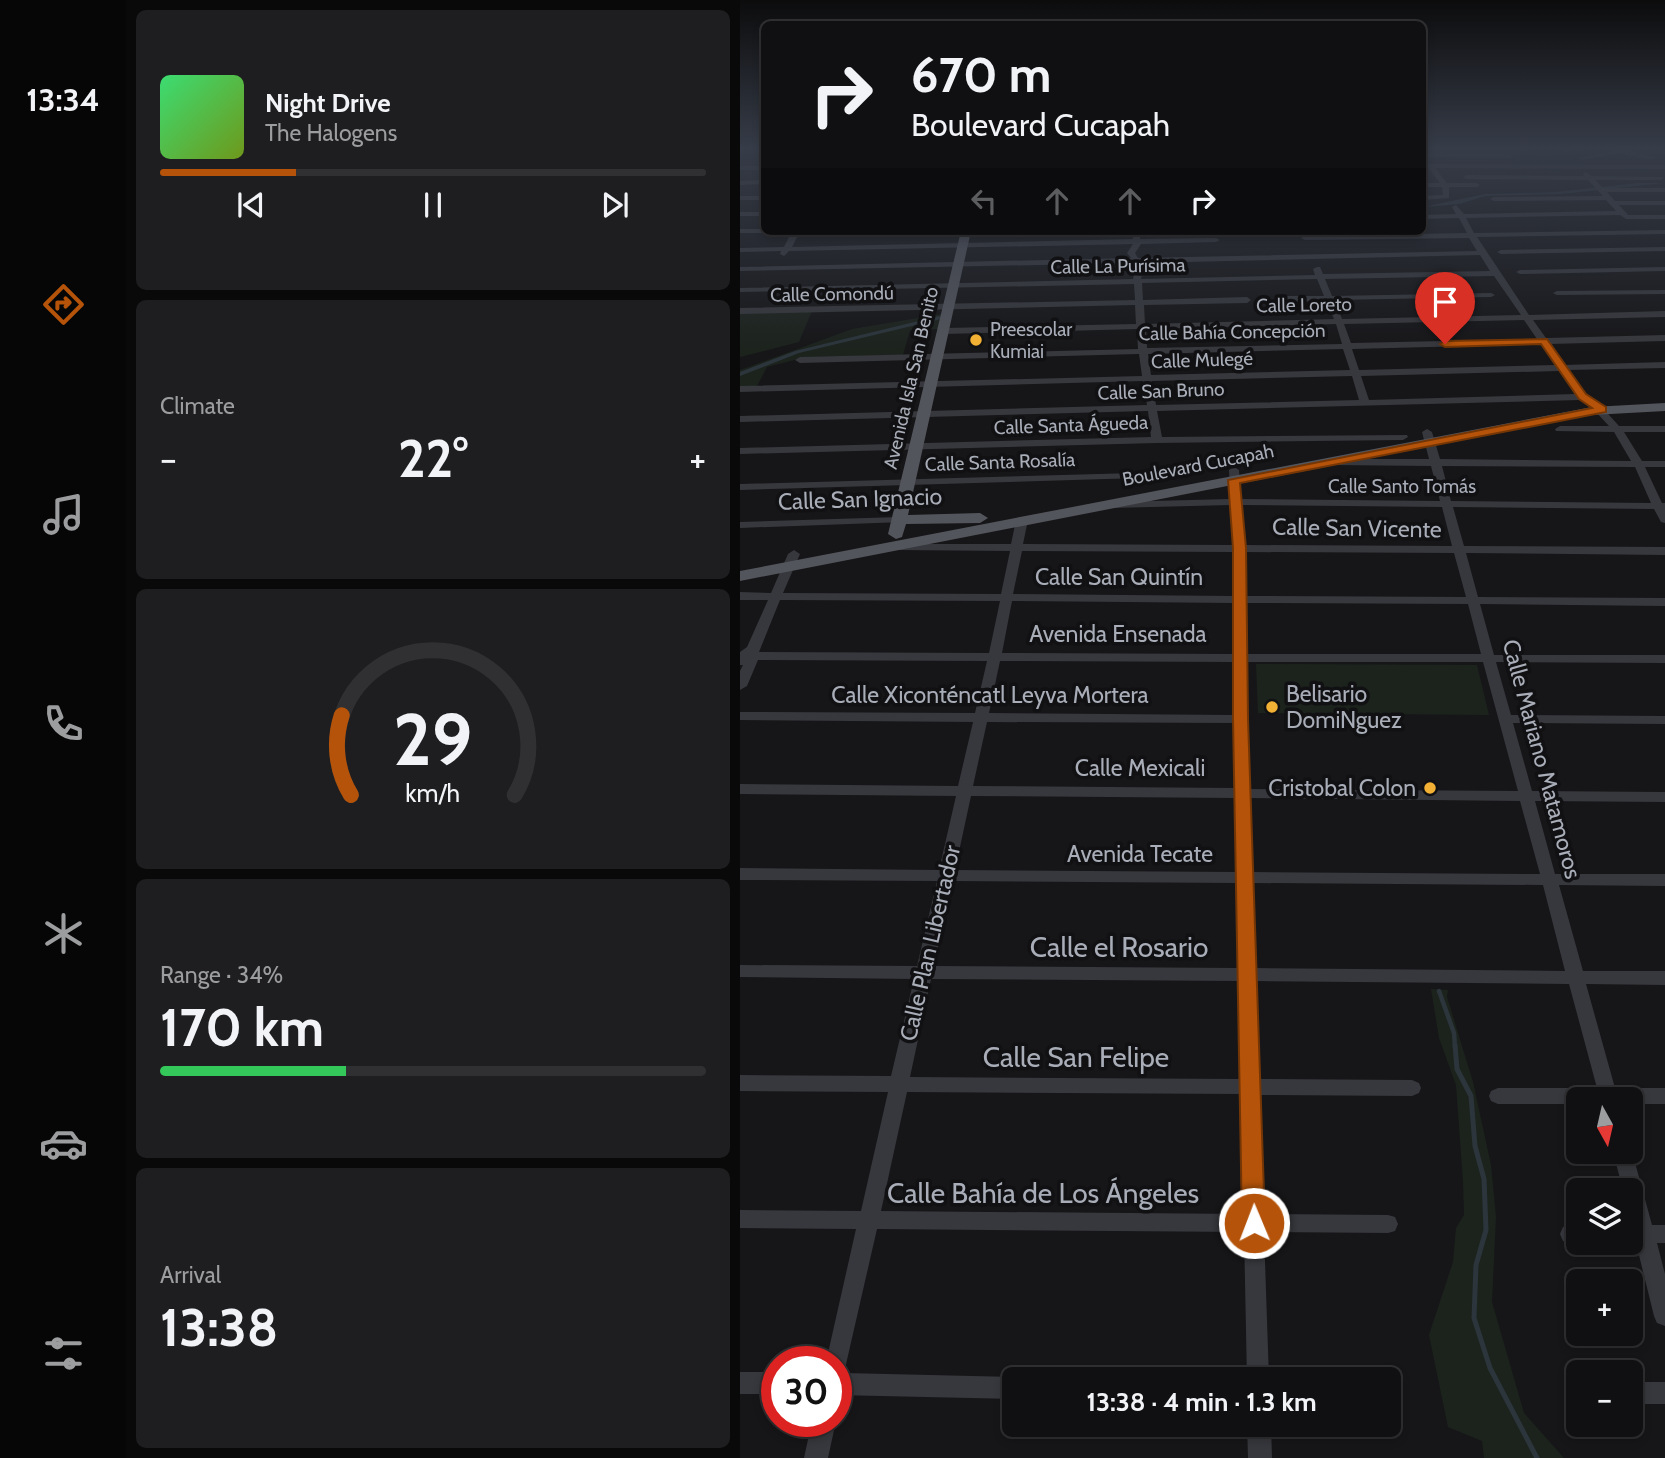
<!DOCTYPE html>
<html lang="en">
<head>
<meta charset="utf-8">
<style>
  :root { --surface:#101012; --page:#1e1e20; --text:#f1f3f6; --muted:#9c9d9f; --line:#303032; --accent:#b45309 }
  body { margin:0; font-family:Cabin,sans-serif; background:var(--page); color:var(--text); height:100vh; display:flex; flex-direction:column; font-size:26px; white-space:nowrap }
  * { box-sizing:border-box; margin:0 }
  p { font-size:23px; color:var(--muted) }
  .icon { flex:none; width:38px; height:38px; fill:none; stroke:currentColor; stroke-width:2; stroke-linecap:round; stroke-linejoin:round }
  .map { position:relative; flex:1; overflow:hidden }
  .sheet { display:flex; flex-direction:column; gap:10px; padding:10px; background:#09090a; width:614px }
  .sheet>* { flex:none }
  .banner { position:absolute; left:21px; top:21px; width:665px; height:214px; border-radius:10px; box-shadow:0 4px 10px #0003,0 0 0 2px var(--line); background:#101012; color:var(--text); overflow:hidden }
  .needle { width:46px; rotate:172deg }
  .controls { position:absolute; left:826px; top:1087px; display:grid; gap:14px }
  .controls a { display:grid; place-items:center; width:77px; height:77px; border-radius:10px; background:var(--surface); box-shadow:0 4px 10px #0003,0 0 0 2px var(--line); font-size:35px }
  .speed { position:absolute; left:21px; top:1346px; display:flex; gap:14px; font-size:35px; font-weight:700; text-align:center }
  .speed>* { display:grid; place-content:center; width:91px; height:91px; border-radius:50%; background:var(--surface); box-shadow:0 4px 10px #0003,0 0 0 2px var(--line); line-height:1 }
  .speed .limit { border:10px solid #d22; background:#fff; color:#111 }
  .pin { position:absolute; display:grid; place-items:center; width:60px; height:60px; color:#fff; margin:-72px -30px; border-radius:50% 50% 50% 0; rotate:-45deg; box-shadow:0 0 7px #0007 }
  .pin .icon { rotate:45deg }
  .me { position:absolute; width:77px; margin:-38px; rotate:359deg; stroke-linejoin:round; filter:drop-shadow(0 0 5px #0008) }
  .turn { display:flex; align-items:center; gap:24px; height:147px; padding:0 35px; font-size:32px }
  .turn .icon { width:91px; height:91px; stroke-width:2.5 }
  .turn b { display:block; font-size:49px; line-height:60px }
  .lanes { display:flex; align-items:center; height:66px; padding:0 35px; background:#0003; justify-content:center; gap:35px; direction:ltr }
  .lanes .off { opacity:.35 }
  .big { font-size:52px; font-weight:700; line-height:1.1 }
  .sheet .card { flex:1; display:flex; flex-direction:column; justify-content:center; gap:10px; min-width:0; padding:0 24px; border-radius:10px; background:var(--page) }
  .sheet .dial { align-items:center; gap:0 }
  .dial svg { height:182px; overflow:visible; fill:none; stroke:var(--line); stroke-width:7; stroke-linecap:round; text-anchor:middle }
  .dial text { fill:var(--text); stroke:none }
  .song { display:flex; align-items:center; gap:21px }
  .cover { width:84px; height:84px; border-radius:10px; background:linear-gradient(135deg,hsl(140 70% 55%),hsl(80 70% 35%)) }
  .played { height:7px; border-radius:4px; background:linear-gradient(90deg,var(--accent) 25%,var(--line) 25%) }
  .keys { display:flex; justify-content:space-around; direction:ltr }
  .heat { display:flex; justify-content:space-between; align-items:center; font-size:38px; direction:ltr }
  .charge { height:10px; border-radius:5px; background:linear-gradient(90deg,#34c759 34%,var(--line) 0) }
  .trip { position:absolute; left:262px; top:1367px; width:399px; height:70px; border-radius:10px; background:var(--surface); box-shadow:0 4px 10px #0003,0 0 0 2px var(--line); font-weight:700; line-height:70px; text-align:center }
  main { display:flex; flex:1; min-height:0 }
  .dock { display:flex; flex-direction:column; width:126px; justify-content:space-around; align-items:center; background:#060607; color:var(--muted) }
  .dock .icon { width:49px; height:49px }
  .dock .on { color:var(--accent) }
  .dock b { font-size:32px; color:var(--text) }
  .map>svg:first-child { display:block }
  .green { fill:#1c231d }
  .water { fill:#2c353c }
  .lines { fill:none; stroke-linecap:round; stroke-linejoin:round }
  .stream-far1 { stroke:#2c353c; stroke-width:4.5 }
  .stream { stroke:#2c353c; stroke-width:5 }
  .canal { fill:#2c353c; fill-rule:evenodd }
  .minor { fill:#37383d; fill-rule:evenodd }
  .major { fill:#53555c; fill-rule:evenodd }
  .route { fill:#b45309; stroke:#753606; stroke-width:2 }
  .poi-dot { fill:#f2b134; stroke:#111113; stroke-width:2.5 }
  .labels { text-anchor:middle; dominant-baseline:central; stroke-width:7; stroke-linejoin:round; paint-order:stroke }
  .far-street-label { font-size:19px; fill:#a8adb8; stroke:#111113 }
  .far-poi-label { font-size:19px; fill:#a8adb8; stroke:#111113; text-anchor:start }
  .street-label { font-size:23px; fill:#a8adb8; stroke:#111113 }
  .poi-label { font-size:23px; fill:#a8adb8; stroke:#111113; text-anchor:start }
  .near-street-label { font-size:28px; fill:#a8adb8; stroke:#111113 }
</style>
</head>
<body>
<main>
<nav class="dock">
<b>13:34</b>
<svg class="icon on" aria-label="directions" viewBox="0 0 24 24"><path d="M12 3l9 9-9 9-9-9zM9 14v-3h6M13 9l2 2-2 2"/></svg>
<svg class="icon" aria-label="music" viewBox="0 0 24 24"><path d="M9 18V5l10-2v13"/><circle cx="6" cy="18" r="3"/><circle cx="16" cy="16" r="3"/></svg>
<svg class="icon" aria-label="phone" viewBox="0 0 24 24"><path d="M5 4h4l2 5-3 2q2 4 5 5l2-3 5 2v4C11 20 4 13 5 4z"/></svg>
<svg class="icon" aria-label="climate" viewBox="0 0 24 24"><path d="M12 3v18M4 7l16 10M4 17L20 7"/></svg>
<svg class="icon" aria-label="car" viewBox="0 0 24 24"><path d="M5 17H2v-5l4-1 3-4h7l3 4 3 1v5h-3M9 17h6M6 11h13"/><circle cx="7" cy="17" r="2"/><circle cx="17" cy="17" r="2"/></svg>
<svg class="icon" aria-label="filters" viewBox="0 0 24 24"><path d="M4 7h16M4 17h16"/><circle cx="9" cy="7" r="2"/><circle cx="15" cy="17" r="2"/></svg>
</nav>
<section class="sheet">
<div class="card">
<div class="song"><i class="cover"></i><div><b>Night Drive</b><p>The Halogens</p></div></div>
<div class="played"></div>
<div class="keys"><svg class="icon" aria-label="previous" viewBox="0 0 24 24"><path d="M18 5L8 12l10 7zM5 5v14"/></svg><svg class="icon" aria-label="pause" viewBox="0 0 24 24"><path d="M8 5v14M16 5v14"/></svg><svg class="icon" aria-label="next" viewBox="0 0 24 24"><path d="M6 5l10 7-10 7zM19 5v14"/></svg></div>
</div>
<div class="card"><p>Climate</p>
<div class="heat"><a>−</a><b class="big">22°</b><a>+</a></div>
</div>
<div class="card dial"><svg viewBox="0 0 100 80">
<path d="M14 69A42 42 0 1 1 86 69"/>
<path d="M14 69A42 42 0 0 1 10 34" stroke="#b45309"/>
<text x="50" y="56" font-size="32" font-weight="700">29</text>
<text x="50" y="72" font-size="11">km/h</text>
</svg></div>
<div class="card"><p>Range · 34%</p><b class="big">170 km</b><div class="charge"></div></div>
<div class="card"><p>Arrival</p><b class="big">13:38</b></div>
</section>
<div class="map">
<svg width="925" height="1458" viewBox="0 0 925 1458">
  <rect width="100%" height="100%" fill="#161618"/>
  <path class="green" d="M814 151 847 166 778 165 772 154Z
    M72 311 59 342 0 357V313Z
    M202 314 198 329 170 330 163 355 66 357 27 367 17 386H0V370L112 329Z
    M516 664 737 665 749 715 518 713Z
    M691 989 708 990 707 997 733 1082 751 1165 756 1217 752 1302 784 1413 824 1458H744L742 1441 708 1427 689 1335 713 1262 716 1228 724 1215 723 1181 716 1085 699 1038Z"/>
  <path class="water" d="M897 183H925L821 194 745 196 719 204 683 207 745 194 816 192Z"/>
  <g class="lines">
    <path class="stream-far1" d="M699 991 714 1033 715 1047"/>
    <path class="stream" d="M715 1045 717 1069 731 1096 735 1146 744 1179 746 1230 736 1265 734 1318 750 1368 797 1458"/>
    <path class="canal" d="M199 316 202 318 201 319 59 353 0 376V372L55 351Z"/>
    <path class="minor" d="M823 149H839L825 152Z
      M872 149H880L917 158C905 162 896 155 883 154 871 153 854 158 842 160L839 158 875 151Z
      M682 153 770 154 773 156 770 158 682 157Z
      M690 164 925 165V169L695 168 707 183H737L740 185 737 187H709V198L682 200V196L703 195 702 187H682V183H700L687 166Z
      M0 166H24V170H0Z
      M846 172 851 176 924 177 922 180H855L863 188H925V192H867L875 201H925V205H879L888 215H925V219H886L880 215 726 218 734 233 925 230V234L737 237 789 315 925 311V317L793 320 806 338 925 335V341L809 344 824 365 925 362V368L828 370 845 395 861 406 879 426H925V432H884L902 461H925V467H905L922 503H925V523L921 522 914 509 713 507 724 546 925 547V555L726 553 738 597 925 598V606L740 604 754 655H925V663L756 662 771 715 925 716V724L773 723 792 791 925 792V802L795 801 815 874H925V886L819 885 843 971H925V985L846 984 875 1088H925V1104H891V1099H838V1104H758L751 1101 749 1096 751 1091 758 1088H857L829 984 516 981 519 1079 672 1080 679 1083 681 1088 679 1093 672 1096 520 1095 524 1214 648 1215 655 1217 658 1224 655 1231 648 1233 524 1232 529 1379H507L504 1232 137 1229 104 1373 275 1377 280 1379H275V1399L96 1395V1362H86L116 1229 0 1228V1210L121 1211 148 1092 0 1091V1075L151 1076 174 979 0 977V965L177 966 197 881 0 880V868L199 870 216 796 0 794V784L218 786 233 722 0 720V712L235 713 247 661 18 660 7 686 0 690V671L3 665H0V652L7 647 28 600H0V592L31 593 48 554 54 550 60 554 43 593 261 594 270 551 156 550 150 547 156 544H271L276 520 282 517 288 520 283 544 493 545 491 505 372 508 366 505 372 502 490 499 489 470 494 467 499 470 501 499 700 501 691 466 593 465 588 462 593 459H689L682 432 687 429 692 432 700 459 891 461 874 432 816 431 815 429 820 426H869L854 410 840 400 417 411 422 437 667 435 668 437 663 440 417 443 0 454V448L411 437 408 411 0 422V416L407 405 403 381 0 392V386L402 376 399 354 60 363 55 360 60 357 398 349 397 329 204 334 200 331 204 328 396 324 395 305 0 314V308L395 300 394 284 0 292V288L393 279 396 266 394 263 0 271V267L391 258 387 253 393 244 49 251 44 256 40 254 41 251 0 252V248L44 247 52 231H60L52 247 393 239 392 231H400V239L476 238 480 240 476 242 401 244 395 253 398 258 737 251 729 238 565 240 561 238 565 236 727 233 719 218 682 219V215L716 214 712 207 716 205 724 214 876 211 866 200 754 201 750 199 754 197 863 196 848 180 726 179 723 177 726 175 844 176 843 174ZM740 255 750 271 583 274 580 267H577L573 269 575 275 401 279 404 266 402 263ZM754 276 781 315 602 319 595 300 751 297 755 295 751 293 592 296 585 279ZM577 279 584 296H541L537 299 541 302 586 301 594 319 405 324 404 305 507 303 511 300 507 297 403 300 402 283ZM784 320 797 339 611 343 604 324ZM596 324 602 344 407 348 406 329ZM801 344 815 365 619 370 612 349ZM603 349 610 370 411 375 408 354ZM819 371 835 394 629 400 621 376ZM612 376 619 400 416 405 412 381ZM702 466 895 467 911 503 711 501ZM502 505 702 507 712 546 505 545ZM282 551 493 552V596L273 594ZM505 552 714 553 726 597 505 596ZM40 600 260 601 249 653 19 652ZM272 601 493 603V654L262 653ZM505 603 728 604 741 654H506ZM260 661 493 662V715L249 713ZM506 662H743L778 791 509 789ZM247 722 493 723 495 788 233 786ZM231 796 495 798 496 872 215 870ZM510 798 780 801 800 874 512 872ZM212 881 496 883 498 968 194 966ZM512 883 803 885 825 971 515 968ZM191 979 499 981 501 1079 170 1077ZM167 1092 501 1094 503 1214 141 1211Z
      M24 180V184L0 185V181Z
      M0 196H24V200H0Z
      M0 212H24V216H0Z
      M0 229H24L28 231 24 233H0Z
      M925 247V251L761 254 757 252 761 250Z
      M925 267V271L780 274 776 272 780 270Z
      M925 290V294L817 295 813 293 817 291Z
      M395 473 400 476 399 478 0 490V484Z
      M159 517 163 518V522L0 528V522Z
      M891 1148 912 1225H925V1243H917L925 1274V1326L917 1323 914 1316 896 1243 889 1242H891V1190H883L873 1152H891Z
      M830 1225H838V1242H840L830 1243 823 1241 820 1234 823 1227Z
      M0 1372H37V1394H0Z
      M891 1382H925V1404H891Z
      M72 1421H96L88 1458H64Z
      M507 1424H531L532 1458H508Z"/>
    <path class="major" d="M221 231H231L168 515 240 513 248 518 240 523 166 524 162 537 156 539 148 534Z
      M925 403V411L852 415 0 581V571L852 407Z"/>
  </g>
  <linearGradient id="sky" x2="0" y2="1"><stop stop-color="#0c0c0d"/><stop offset="0.42" stop-color="#363c48"/><stop offset="1" stop-color="#363c48" stop-opacity="0"/></linearGradient>
  <rect width="925" height="353" fill="url(#sky)"/>
  <path class="route" d="M807 339 846 394 866 407V412L500 483 506 548 508 719 525 1223 522 1230 514 1233 506 1230 502 1223 493 719V548L488 480 852 408 839 399 801 344 705 347 700 344 705 341Z"/>
  <g class="poi-dot">
    <circle cx="236" cy="340" r="7"/>
    <circle cx="532" cy="707" r="7"/>
    <circle cx="690" cy="788" r="7"/>
  </g>
  <g class="labels">
    <g class="far-street-label">
      <text transform="translate(378 266) rotate(-1)">Calle La Purísima</text>
      <text transform="translate(92 294) rotate(-1)">Calle Comondú</text>
      <text transform="translate(564 305) rotate(-1)">Calle Loreto</text>
      <text transform="translate(492 332) rotate(-1)">Calle Bahía Concepción</text>
      <text transform="translate(462 360) rotate(-2)">Calle Mulegé</text>
      <text transform="translate(171 378) rotate(-77)">Avenida Isla San Benito</text>
      <text transform="translate(421 391) rotate(-2)">Calle San Bruno</text>
      <text transform="translate(331 425) rotate(-2)">Calle Santa Águeda</text>
      <text transform="translate(260 462) rotate(-2)">Calle Santa Rosalía</text>
      <text transform="translate(458 465) rotate(-11)">Boulevard Cucapah</text>
      <text x="662" y="486">Calle Santo Tomás</text>
    </g>
    <g class="far-poi-label">
      <text x="250" y="329">Preescolar<tspan x="250" dy="22">Kumiai</tspan></text>
    </g>
    <g class="street-label">
      <text transform="translate(120 499) rotate(-2)">Calle San Ignacio</text>
      <text transform="translate(617 528) rotate(1)">Calle San Vicente</text>
      <text x="379" y="577">Calle San Quintín</text>
      <text x="378" y="634">Avenida Ensenada</text>
      <text x="250" y="695">Calle Xiconténcatl Leyva Mortera</text>
      <text transform="translate(802 759) rotate(75)">Calle Mariano Matamoros</text>
      <text x="400" y="768">Calle Mexicali</text>
      <text x="400" y="854">Avenida Tecate</text>
      <text transform="translate(190 943) rotate(-77)">Calle Plan Libertador</text>
    </g>
    <g class="poi-label">
      <text x="546" y="694">Belisario<tspan x="546" dy="26">DomiNguez</tspan></text>
      <text x="676" y="788" text-anchor="end">Cristobal Colon</text>
    </g>
    <g class="near-street-label">
      <text x="379" y="947">Calle el Rosario</text>
      <text x="336" y="1057">Calle San Felipe</text>
      <text x="303" y="1193">Calle Bahía de Los Ángeles</text>
    </g>
  </g>
</svg>
<div class="controls">
<a><svg class="needle" viewBox="-14 -14 28 28"><path d="M0-13l5 13h-10z" fill="#e53935"/><path d="M0 13l5-13h-10z" fill="#9c9d9f"/></svg></a>
<a><svg class="icon" aria-label="layers" viewBox="0 0 24 24"><path d="M12 4l9 5-9 5-9-5zM3 14l9 5 9-5"/></svg></a>
<a>+</a>
<a>−</a>
</div>
<div class="speed"><div class="limit">30</div></div>
<div class="pin" style="left:705px;top:344px;background:#d93025"><svg class="icon" aria-label="arrive" viewBox="0 0 24 24"><path d="M6 21V4h12l-3 4 3 4H6"/></svg></div>
<svg class="me" style="left:514px;top:1223px" viewBox="-20 -20 40 40"><circle r="17" fill="#b45309" stroke="#fff" stroke-width="3"/><path d="M0-11L8 9 0 5-8 9z" fill="#fff"/></svg>
<div class="trip">13:38 · 4 min · 1.3 km</div>
<div class="banner">
<div class="turn"><svg class="icon" aria-label="right" viewBox="0 0 24 24"><path d="M7 20v-9h11M14 6l5 5-5 5"/></svg><div><b>670 m</b>Boulevard Cucapah</div></div>
<div class="lanes"><svg class="icon off" aria-label="left" viewBox="0 0 24 24"><path d="M17 20v-9H6M10 6l-5 5 5 5"/></svg><svg class="icon off" aria-label="ahead" viewBox="0 0 24 24"><path d="M12 20V5M6 11l6-6 6 6"/></svg><svg class="icon off" aria-label="ahead" viewBox="0 0 24 24"><path d="M12 20V5M6 11l6-6 6 6"/></svg><svg class="icon" aria-label="right" viewBox="0 0 24 24"><path d="M7 20v-9h11M14 6l5 5-5 5"/></svg></div>
</div>
</div>
</main>
</body>
</html>
